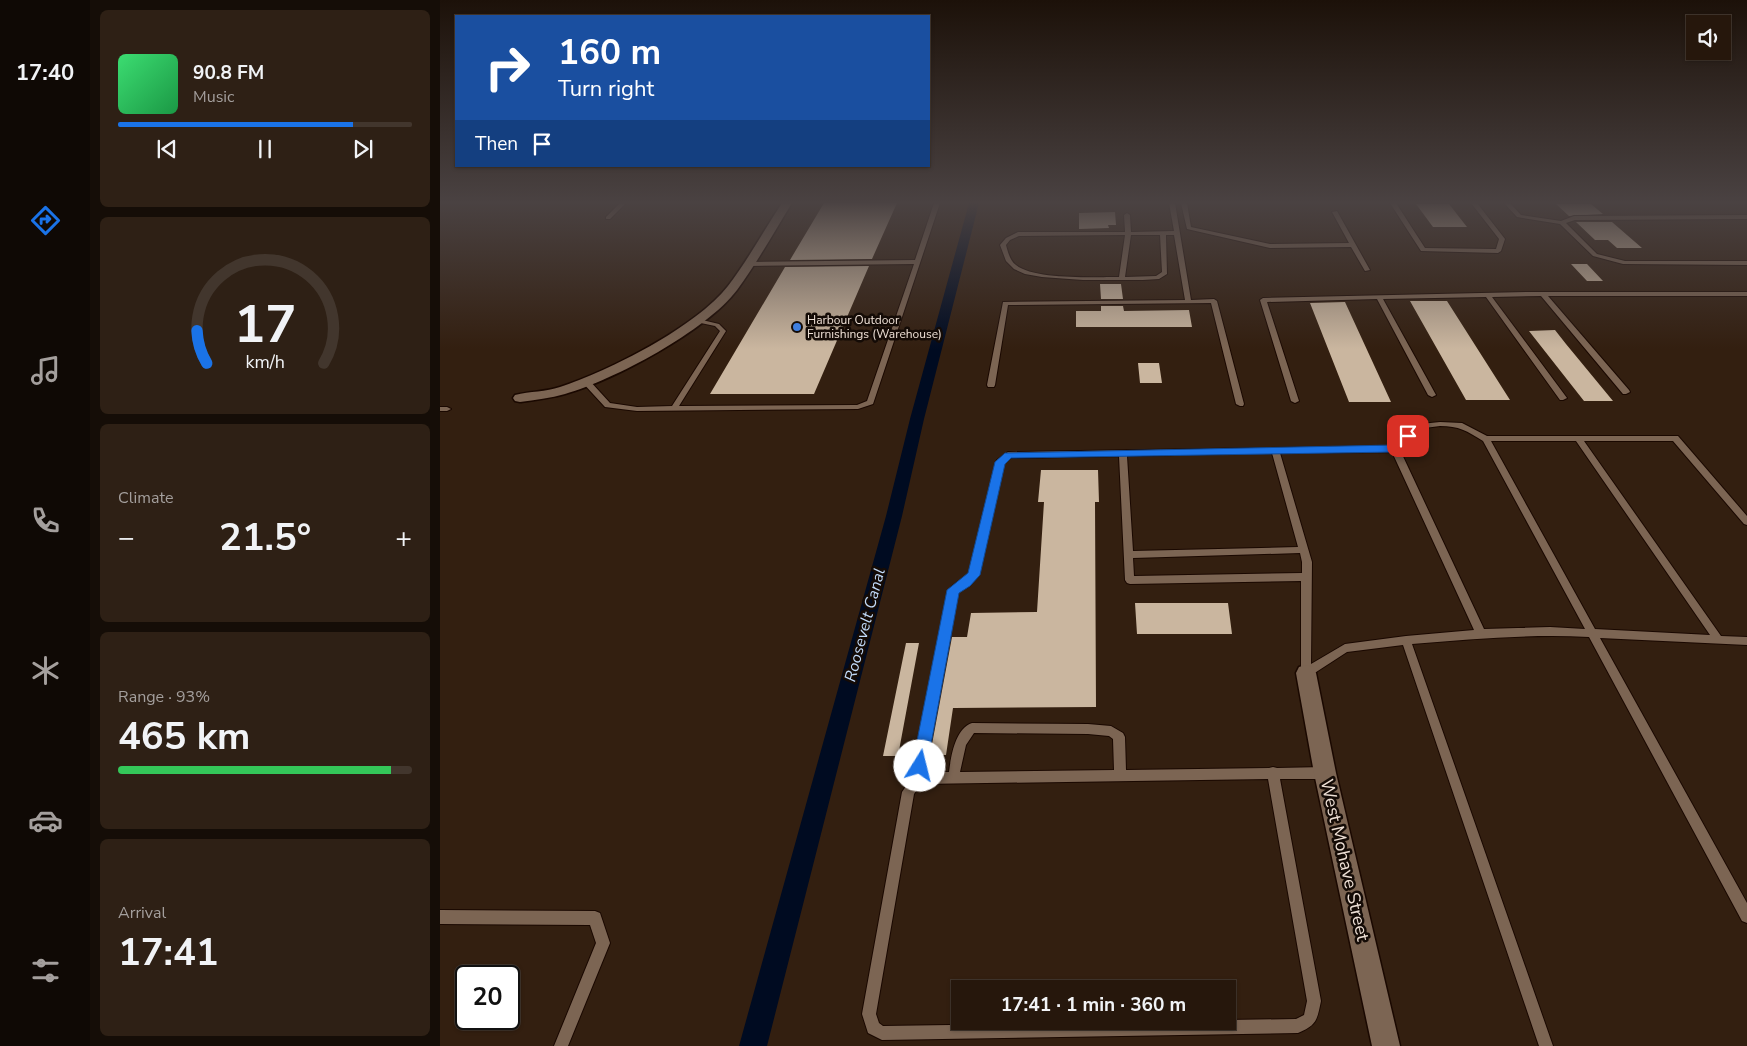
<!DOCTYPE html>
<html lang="en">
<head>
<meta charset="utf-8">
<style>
  :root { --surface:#26170c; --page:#2e2015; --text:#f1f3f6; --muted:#a49f9d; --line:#42362d; --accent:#1a73e8 }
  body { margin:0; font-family:"Nunito Sans",sans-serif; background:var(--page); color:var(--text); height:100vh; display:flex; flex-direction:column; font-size:19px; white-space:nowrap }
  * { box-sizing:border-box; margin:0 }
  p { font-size:16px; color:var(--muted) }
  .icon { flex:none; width:28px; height:28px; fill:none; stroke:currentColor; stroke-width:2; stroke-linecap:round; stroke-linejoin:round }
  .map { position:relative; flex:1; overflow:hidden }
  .panel { display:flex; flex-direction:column; gap:10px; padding:10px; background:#150d07; width:350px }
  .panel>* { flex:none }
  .hud { position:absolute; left:15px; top:15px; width:475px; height:152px; border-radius:0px; box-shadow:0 1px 4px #0004,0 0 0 1px var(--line); background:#1a4fa0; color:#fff; overflow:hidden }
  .controls { position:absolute; left:1246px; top:15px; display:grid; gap:10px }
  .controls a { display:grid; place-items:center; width:45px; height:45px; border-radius:0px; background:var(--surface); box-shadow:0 1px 4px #0004,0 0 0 1px var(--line); font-size:25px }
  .speed { position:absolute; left:15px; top:965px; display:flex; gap:10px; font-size:25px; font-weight:700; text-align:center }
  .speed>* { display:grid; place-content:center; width:65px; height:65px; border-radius:50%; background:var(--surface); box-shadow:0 1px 4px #0004,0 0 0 1px var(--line); line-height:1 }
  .speed .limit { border:2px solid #111; border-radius:8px; background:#fff; color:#111 }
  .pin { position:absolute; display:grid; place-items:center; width:42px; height:42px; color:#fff; margin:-21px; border-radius:10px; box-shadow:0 2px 8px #0006 }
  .me { position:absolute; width:55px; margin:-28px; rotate:9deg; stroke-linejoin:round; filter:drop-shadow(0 0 4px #0008) }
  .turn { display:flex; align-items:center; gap:18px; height:105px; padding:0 20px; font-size:22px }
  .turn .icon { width:65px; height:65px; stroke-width:2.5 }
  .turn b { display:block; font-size:35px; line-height:42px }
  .then { display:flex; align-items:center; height:48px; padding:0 20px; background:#0003; gap:10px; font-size:19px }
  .big { font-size:38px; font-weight:700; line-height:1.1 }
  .panel .card { flex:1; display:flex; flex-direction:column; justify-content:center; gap:8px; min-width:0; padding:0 18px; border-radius:8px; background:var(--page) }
  .panel .dial { align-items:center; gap:0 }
  .dial svg { height:130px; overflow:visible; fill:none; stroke:var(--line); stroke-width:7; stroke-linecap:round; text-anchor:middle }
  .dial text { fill:var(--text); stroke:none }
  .song { display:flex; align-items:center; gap:15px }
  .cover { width:60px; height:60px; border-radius:8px; background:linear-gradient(135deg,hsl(140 70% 55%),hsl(140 70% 35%)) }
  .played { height:5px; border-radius:2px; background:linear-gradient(90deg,var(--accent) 80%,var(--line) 80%) }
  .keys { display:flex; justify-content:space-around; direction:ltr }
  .heat { display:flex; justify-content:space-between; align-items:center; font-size:28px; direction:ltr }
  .charge { height:8px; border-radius:4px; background:linear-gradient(90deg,#34c759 93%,var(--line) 0) }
  .trip { position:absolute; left:511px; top:980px; width:285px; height:50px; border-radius:0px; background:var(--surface); box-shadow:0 1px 4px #0004,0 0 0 1px var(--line); font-weight:700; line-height:50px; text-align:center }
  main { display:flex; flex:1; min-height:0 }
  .tabs { display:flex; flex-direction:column; width:90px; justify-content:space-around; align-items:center; background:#0f0905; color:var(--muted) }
  .tabs .icon { width:35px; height:35px }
  .tabs .selected { color:var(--accent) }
  .tabs b { font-size:22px; color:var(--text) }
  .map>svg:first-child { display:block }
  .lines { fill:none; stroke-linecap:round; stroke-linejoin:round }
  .canal { fill:#000b21; fill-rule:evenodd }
  .building { fill:#cab69f }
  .lane-casing { stroke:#1a0800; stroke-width:2 }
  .street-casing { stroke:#1a0800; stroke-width:3 }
  .lane { fill:#7c6553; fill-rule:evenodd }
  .street { fill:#7c6553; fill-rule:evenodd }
  .route { fill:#1a73e8; stroke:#114b97 }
  .shop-dot { fill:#3f7fe0; stroke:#140b06; stroke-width:2 }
  .labels { text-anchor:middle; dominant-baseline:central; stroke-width:5; stroke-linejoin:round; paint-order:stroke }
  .far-poi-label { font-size:12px; fill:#eee0d6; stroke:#140b06; text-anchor:start }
  .water-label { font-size:16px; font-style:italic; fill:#c2dbfa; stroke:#140b06 }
  .near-street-label { font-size:18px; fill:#eee0d6; stroke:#140b06 }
</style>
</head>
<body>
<main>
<nav class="tabs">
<b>17:40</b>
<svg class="icon selected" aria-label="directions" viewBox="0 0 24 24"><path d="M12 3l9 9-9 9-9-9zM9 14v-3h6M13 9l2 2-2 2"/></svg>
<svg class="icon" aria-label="music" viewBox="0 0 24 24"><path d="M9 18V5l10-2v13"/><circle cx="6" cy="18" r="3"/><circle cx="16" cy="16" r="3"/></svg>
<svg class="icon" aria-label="phone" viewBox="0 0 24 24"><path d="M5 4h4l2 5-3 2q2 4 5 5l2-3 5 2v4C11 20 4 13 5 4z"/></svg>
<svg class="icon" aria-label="climate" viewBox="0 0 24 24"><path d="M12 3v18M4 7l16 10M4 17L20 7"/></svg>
<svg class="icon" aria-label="car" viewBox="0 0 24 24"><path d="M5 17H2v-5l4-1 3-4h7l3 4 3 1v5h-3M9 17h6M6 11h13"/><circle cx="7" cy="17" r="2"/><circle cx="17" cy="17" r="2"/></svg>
<svg class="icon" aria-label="filters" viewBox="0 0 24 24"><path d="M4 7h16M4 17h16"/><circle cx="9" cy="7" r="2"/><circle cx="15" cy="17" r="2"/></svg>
</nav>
<section class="panel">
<div class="card">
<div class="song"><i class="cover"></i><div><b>90.8 FM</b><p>Music</p></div></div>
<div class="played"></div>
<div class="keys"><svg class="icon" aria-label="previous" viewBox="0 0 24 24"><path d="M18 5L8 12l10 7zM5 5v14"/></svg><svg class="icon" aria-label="pause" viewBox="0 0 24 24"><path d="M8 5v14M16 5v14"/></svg><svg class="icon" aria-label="next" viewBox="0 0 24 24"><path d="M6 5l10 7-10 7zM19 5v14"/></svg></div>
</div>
<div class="card dial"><svg viewBox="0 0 100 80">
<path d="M14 69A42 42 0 1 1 86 69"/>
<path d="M14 69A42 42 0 0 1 8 49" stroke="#1a73e8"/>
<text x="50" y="56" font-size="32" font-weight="700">17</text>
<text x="50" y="72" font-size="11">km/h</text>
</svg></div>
<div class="card"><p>Climate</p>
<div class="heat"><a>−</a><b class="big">21.5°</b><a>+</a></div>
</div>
<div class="card"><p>Range · 93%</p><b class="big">465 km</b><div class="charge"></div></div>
<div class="card"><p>Arrival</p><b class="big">17:41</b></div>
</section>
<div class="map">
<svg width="1307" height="1046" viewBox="0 0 1307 1046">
  <rect width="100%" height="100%" fill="#331f10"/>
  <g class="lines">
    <path class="canal" d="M529 203H539L484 419 462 516 327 1046H299L446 516 470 419Z"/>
  </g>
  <path class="building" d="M384 203H457L432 259 350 260Z
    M976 204H1009L1027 227H993Z
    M1116 204H1151L1163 214 1129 216Z
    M675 212 676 225H668L669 228 639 229V213Z
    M1136 222H1172L1202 248H1177L1168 240H1155Z
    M1131 264H1147L1163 281H1147Z
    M429 266 374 394H270L345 267Z
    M660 284H681L683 299H661Z
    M970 301H1007L1070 400H1026Z
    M905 302 951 402H909L870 303Z
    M661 306H683L684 311 749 310 752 327H636V311H661Z
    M1115 330 1126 344 1173 401H1144L1089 331Z
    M698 363H719L722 383H700Z
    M601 470H658L659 502H655L656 707 513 708 506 755H490L512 637H527L531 613 597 612 604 502H598Z
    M695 603H788L792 634H697Z
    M466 643H479L458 756H443Z"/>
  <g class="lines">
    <defs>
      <path id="lane" d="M180 203 185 204 170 219H166V217Z
        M494 203H500L433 404 418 409 197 411 165 407 142 382 146 380H149L170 403 197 407 232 406 280 331 275 326 256 322V320L258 319 279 324 286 331 239 406 417 405 427 401 474 264 309 266 306 264 309 262 475 260Z
        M729 203H735L751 300 774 299 777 301 804 404 803 406H800L796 404 771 303 568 305 555 385 554 387H548L547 385 563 302 745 300 734 235H726L727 274 719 279 703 280H643L602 277 585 274 574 269 566 261 560 245 566 238 578 232H685L684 215 687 213 690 215 691 232 734 231ZM685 235 679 277C656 277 594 280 576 265 570 261 568 252 566 245L570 240 579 236ZM691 235H720L722 272 716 276 685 277Z
        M741 203H747L751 227 830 244 909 243 892 212 897 211 930 270 925 271 911 247 830 248 747 229Z
        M950 203H956L985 248 1056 249 1059 239 1031 203H1037L1065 239 1061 251 1058 253 981 251Z
        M1064 203H1070L1081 215 1121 221 1134 216 1307 215V219L1135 220 1126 223 1157 254 1185 261H1307V265L1183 264 1153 256 1120 224 1077 217Z
        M1088 292H1307V296H1108L1189 390 1190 392 1186 394H1183L1101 296 1052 297 1127 398 1123 400H1120L1046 297 943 299 996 395 992 397 988 395 937 299 827 302 859 401 855 403 851 401 820 300 823 298Z
        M0 407H7L11 409 7 411H0Z
        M1000 422 1022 423 1047 436H1238L1307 516V525L1304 524 1233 441H1144L1281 636 1307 637V645L1160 638 1307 903V923L1302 921 1149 637C1090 634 1031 639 972 644L1113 1046H1099L963 645 907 652 870 676 866 677 862 676 861 673V581L690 584 687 583 685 580 679 456 570 458 564 463 539 575 529 586 518 592 485 772H509C511 756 515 729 532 723L648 724 671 726 683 733 685 737 686 770 829 768 833 767 837 768 885 767 889 769 891 773 889 777 885 779H840L881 1001C877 1020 877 1025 858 1033L442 1040 428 1033 422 1014 462 792 473 776 509 590C514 583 524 579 530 573L557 460 568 452 954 446 960 444 971 425ZM1000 426C1019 426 1027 431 1043 441L1145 629 1110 627 1044 629 960 450 966 448 977 429ZM1051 441H1136L1270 635 1155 629ZM952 452 1034 630 966 636 905 644 871 664 872 562 840 453ZM832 453 858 547 693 551 687 456ZM860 553 862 562V573L694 576 693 558ZM534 733 648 734 669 736 673 739 674 770 520 772 526 745ZM828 779 867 1001 864 1015 856 1019 788 1020V1021L443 1026 439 1023 436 1014 474 794 481 784Z
        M0 910 155 911 160 913 170 943 128 1046H114L156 943 150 925 0 924Z"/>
      <path id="street" d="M342 203H352C334 232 317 263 297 290 266 331 174 380 125 394 111 398 95 400 80 402L75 401 73 398 75 395C90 391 106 392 120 387 169 371 256 327 288 286 308 260 324 230 342 203Z
        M866 665 873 667 876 673 896 773 960 1046H932L874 773 856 673 859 667Z"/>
    </defs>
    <use href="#lane" class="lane-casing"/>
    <use href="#street" class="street-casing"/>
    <use href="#lane" class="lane"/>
    <use href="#street" class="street"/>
  </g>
  <linearGradient id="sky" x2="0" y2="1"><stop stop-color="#1c1109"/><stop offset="0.58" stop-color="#4a4242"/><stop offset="1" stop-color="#4a4242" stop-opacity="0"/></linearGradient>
  <rect width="1307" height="349" fill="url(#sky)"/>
  <path class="route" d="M968 433 973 436 967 448 955 452 571 458 565 464 540 575 530 586 519 593 487 766 485 770 480 773 474 770 472 766 507 590 528 573 555 462 565 453 954 445 959 443 965 434Z"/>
  <circle class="shop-dot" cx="357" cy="327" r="5"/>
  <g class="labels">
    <g class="far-poi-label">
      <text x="367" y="320">Harbour Outdoor<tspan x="367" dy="14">Furnishings (Warehouse)</tspan></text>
    </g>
    <g class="water-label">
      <text transform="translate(425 625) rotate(-75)">Roosevelt Canal</text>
    </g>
    <g class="near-street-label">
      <text transform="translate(905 860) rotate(77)">West Mohave Street</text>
    </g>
  </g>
</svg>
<div class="controls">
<a><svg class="icon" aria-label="sound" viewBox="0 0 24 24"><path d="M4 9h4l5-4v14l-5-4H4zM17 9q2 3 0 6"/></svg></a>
</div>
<div class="speed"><div class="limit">20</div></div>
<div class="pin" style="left:968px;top:436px;background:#d93025"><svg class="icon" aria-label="arrive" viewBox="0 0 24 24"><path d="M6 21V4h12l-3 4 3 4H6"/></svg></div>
<svg class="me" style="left:480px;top:766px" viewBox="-20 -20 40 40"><circle r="19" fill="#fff"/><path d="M0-13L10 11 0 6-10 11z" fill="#1a73e8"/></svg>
<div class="trip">17:41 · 1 min · 360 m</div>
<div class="hud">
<div class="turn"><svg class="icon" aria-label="right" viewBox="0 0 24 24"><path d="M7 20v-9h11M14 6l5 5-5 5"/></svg><div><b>160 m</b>Turn right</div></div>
<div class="then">Then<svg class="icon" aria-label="arrive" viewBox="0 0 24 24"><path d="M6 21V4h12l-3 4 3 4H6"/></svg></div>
</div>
</div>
</main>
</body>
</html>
